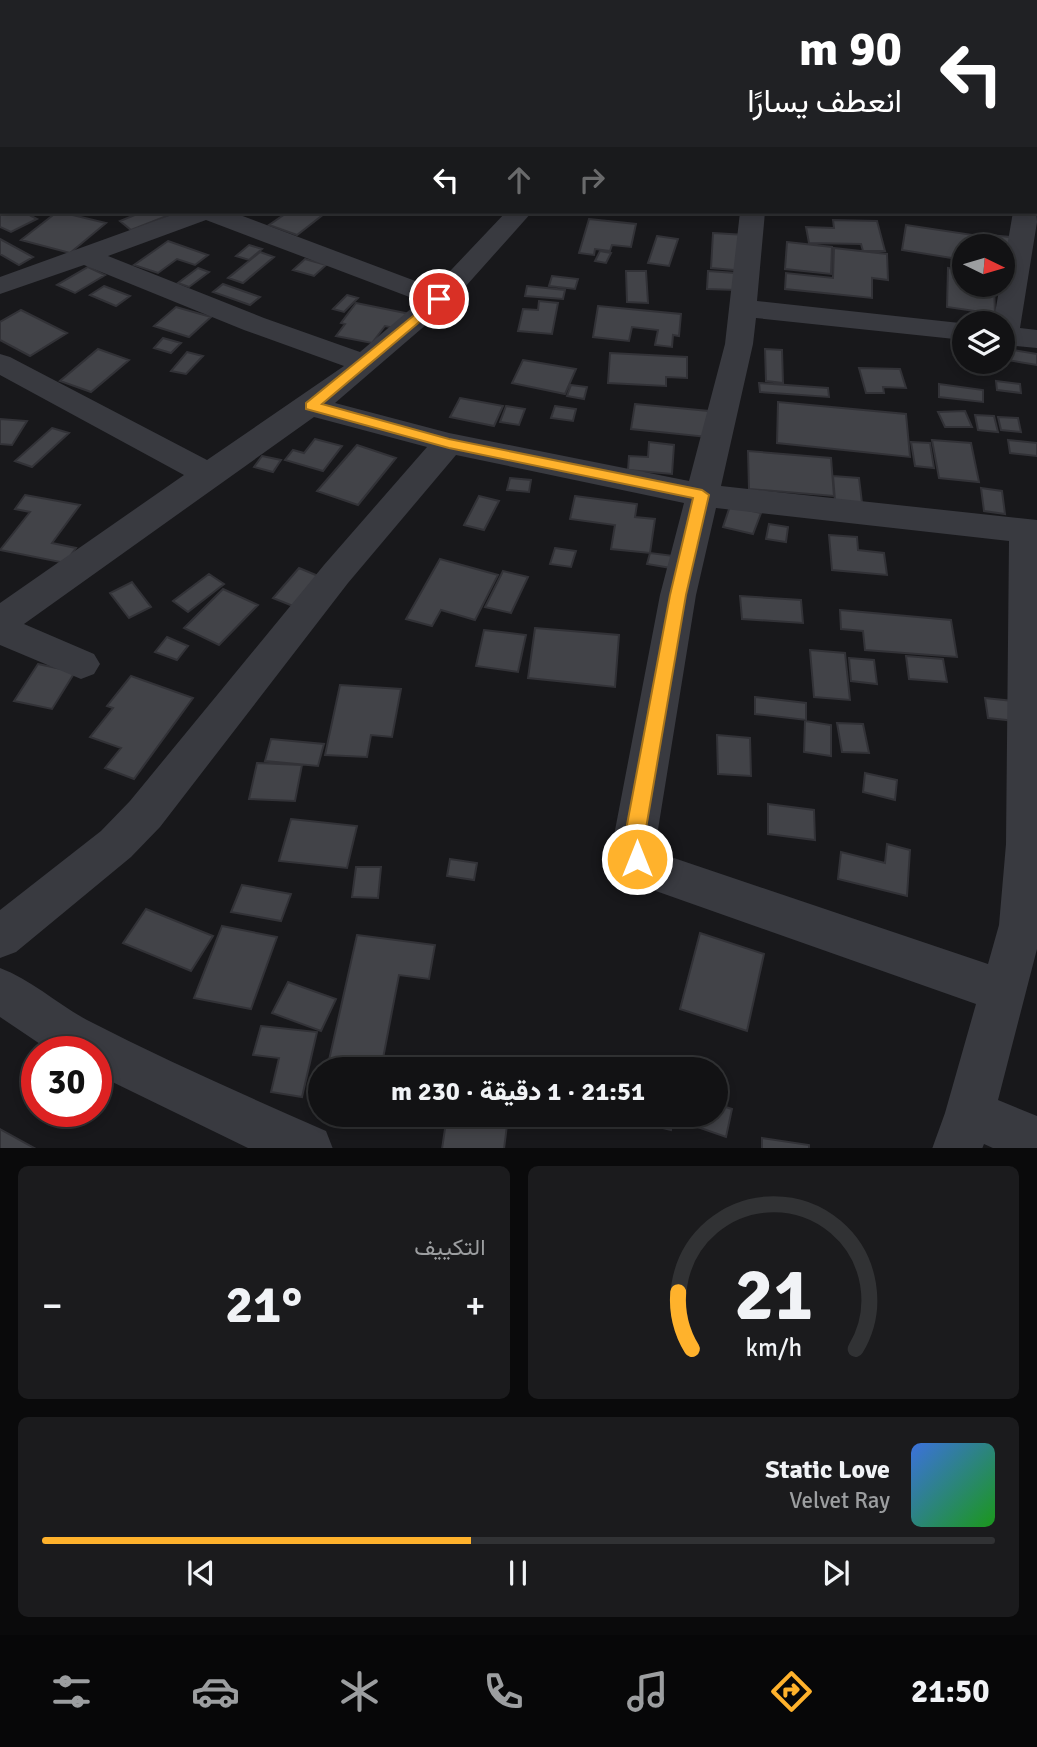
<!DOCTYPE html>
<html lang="ar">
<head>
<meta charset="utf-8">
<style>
  :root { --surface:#121214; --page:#1b1b1d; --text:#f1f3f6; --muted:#9c9ea0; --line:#313234; --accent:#ffb22c }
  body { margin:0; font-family:Signika,Vazirmatn,sans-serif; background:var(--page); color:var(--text); direction:rtl; height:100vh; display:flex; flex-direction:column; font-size:26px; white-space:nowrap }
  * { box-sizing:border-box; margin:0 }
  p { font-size:23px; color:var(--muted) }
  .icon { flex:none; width:38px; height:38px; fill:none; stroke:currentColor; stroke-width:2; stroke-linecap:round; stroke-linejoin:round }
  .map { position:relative; height:1148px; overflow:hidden; direction:ltr }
  .details { display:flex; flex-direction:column; gap:18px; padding:18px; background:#0a0a0b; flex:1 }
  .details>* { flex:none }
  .top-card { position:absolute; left:0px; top:0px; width:1038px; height:214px; box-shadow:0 4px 10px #0003,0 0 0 2px var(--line); direction:rtl; background:#202124; color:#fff; overflow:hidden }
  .needle { width:46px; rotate:95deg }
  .controls { position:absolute; left:952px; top:234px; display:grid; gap:14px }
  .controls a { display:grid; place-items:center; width:63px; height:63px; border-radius:50%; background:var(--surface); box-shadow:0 4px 10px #0003,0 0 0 2px var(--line); font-size:35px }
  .speed { position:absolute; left:21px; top:1036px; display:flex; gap:14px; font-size:35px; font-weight:700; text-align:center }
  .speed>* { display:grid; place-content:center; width:91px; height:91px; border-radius:50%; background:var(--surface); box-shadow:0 4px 10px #0003,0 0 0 2px var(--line); line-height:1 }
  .speed .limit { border:10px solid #d22; background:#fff; color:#111 }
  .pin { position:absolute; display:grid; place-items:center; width:60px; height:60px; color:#fff; margin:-30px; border:4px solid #fff; border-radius:50%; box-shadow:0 2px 7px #0007 }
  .me { position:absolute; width:77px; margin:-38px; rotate:0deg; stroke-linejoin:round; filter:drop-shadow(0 0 5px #0008) }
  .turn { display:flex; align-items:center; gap:24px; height:147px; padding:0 21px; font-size:32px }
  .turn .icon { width:91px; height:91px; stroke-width:2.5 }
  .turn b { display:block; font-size:49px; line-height:60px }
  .lanes { display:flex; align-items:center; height:66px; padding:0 21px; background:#0003; justify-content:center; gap:35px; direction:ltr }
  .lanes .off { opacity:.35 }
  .big { font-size:52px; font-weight:800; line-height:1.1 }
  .details .tile { flex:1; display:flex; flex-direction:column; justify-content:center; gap:10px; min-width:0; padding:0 24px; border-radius:10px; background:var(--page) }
  .details .dial { align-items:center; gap:0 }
  .dial svg { height:182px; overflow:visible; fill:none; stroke:var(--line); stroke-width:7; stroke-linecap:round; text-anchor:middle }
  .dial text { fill:var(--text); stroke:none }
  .song { display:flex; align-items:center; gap:21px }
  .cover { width:84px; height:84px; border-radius:10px; background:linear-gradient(135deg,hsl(220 70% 55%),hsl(120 70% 35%)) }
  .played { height:7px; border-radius:4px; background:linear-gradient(90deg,var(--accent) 45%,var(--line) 45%) }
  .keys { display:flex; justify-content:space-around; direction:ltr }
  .heat { display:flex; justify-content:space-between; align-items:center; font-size:38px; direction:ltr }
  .details .tiles { flex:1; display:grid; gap:18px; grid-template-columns:1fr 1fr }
  .tile:last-child { grid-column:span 2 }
  .trip { position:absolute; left:308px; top:1057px; width:420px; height:70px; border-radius:35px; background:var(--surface); box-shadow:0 4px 10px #0003,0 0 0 2px var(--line); font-weight:800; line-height:70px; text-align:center; direction:rtl }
  .tabs { display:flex; height:112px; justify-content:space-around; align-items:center; background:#070708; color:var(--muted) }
  .tabs .icon { width:49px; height:49px }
  .tabs .current { color:var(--accent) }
  .tabs b { font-size:32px; color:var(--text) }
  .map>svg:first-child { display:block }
  .building { fill:#424348; stroke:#323237; stroke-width:2 }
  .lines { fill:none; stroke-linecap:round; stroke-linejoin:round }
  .street { fill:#393a40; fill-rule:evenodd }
  .secondary { fill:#464950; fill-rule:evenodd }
  .route { fill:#ffb22c; stroke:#a6741d; stroke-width:2 }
</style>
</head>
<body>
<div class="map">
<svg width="1037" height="1149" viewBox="0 0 1037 1149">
  <rect width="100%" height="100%" fill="#18181b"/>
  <path class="building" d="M0 200 2 212H24L37 219 11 232 0 227Z
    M57 212H60L106 223 70 253 21 240Z
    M142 212H177L131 230 120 221Z
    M288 212H316L324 214 297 235 269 225Z
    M589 219 636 224 631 247 612 245 610 251 595 249 594 255 579 253Z
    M833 220 877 221 885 251H863L861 244 809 243 806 227 834 228Z
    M906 225 973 235V247H964V260L902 250Z
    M713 233 746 235 745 271 711 268Z
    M978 234 1010 237 1012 252 1003 251V247H980Z
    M657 236 678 239 669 266 648 263Z
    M0 239 33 257 19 265 0 254Z
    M168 241 208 255 195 265 177 259 158 273 134 265Z
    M787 242 832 247 831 274 785 269Z
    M249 245 262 249 249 260 236 256Z
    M834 248 887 254 888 280 872 278V298L785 289 786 273 833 278Z
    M600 251 611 253 606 263 595 261Z
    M260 252 274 257 243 283 228 278Z
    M305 259 326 265 314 276 293 270Z
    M88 267 105 275 75 293 57 285Z
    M198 268 209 272 189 287 178 283Z
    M948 268 964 270V285H994L995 314 947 307Z
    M626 271H646L648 303 627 302Z
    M708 271 736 273V290L707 289Z
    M552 276 578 279 575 289 549 286Z
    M223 284 260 297 250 305 213 292Z
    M104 286 130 296 116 306 90 295Z
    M527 286 565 290 563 299 525 296Z
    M347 295 358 298 344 312 333 309Z
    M539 301 558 303 552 334 518 331 523 309 538 310Z
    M356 303 415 315 405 330 385 326 372 343 336 336 345 324 341 323Z
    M598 306 681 314 679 336 673 335 672 347 655 345 658 330 632 327 629 341 593 337Z
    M176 307 211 317 189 337 154 326Z
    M21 310 67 333 30 356 0 340V322Z
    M163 338 181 343 171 353 154 348Z
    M98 349 129 360 91 392 60 381Z
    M765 349 782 350 783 383 766 381Z
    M1007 349 1037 354V365L1007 360Z
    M187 352 203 356 186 374 171 371Z
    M610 353 687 357V378L666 377V386L608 383Z
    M523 360 576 369 565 394 512 383Z
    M859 368 900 369 906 388 883 387 884 393H866Z
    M996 381 1020 384 1021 393 997 390Z
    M759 383 828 388 829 397 760 392Z
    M939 384 983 390V402L939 397Z
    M571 385 587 387 584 399 567 396Z
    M460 398 503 406 494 426 450 417Z
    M778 402 906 414 910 457 777 443Z
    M635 404 709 411 707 437 631 429Z
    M506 406 525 409 519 425 500 422Z
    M555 406 576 409 573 421 551 418Z
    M965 411 972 427H945L938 412Z
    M975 415 994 416 998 432 978 430Z
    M998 417 1018 418 1021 432 1001 430Z
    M0 419 27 421 12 445 0 444Z
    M52 428 69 433 32 467 15 461Z
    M315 439 342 446 323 471 285 460 293 450 304 453Z
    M932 440 971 443 979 482 939 478Z
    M1008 440 1037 443V456L1010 453Z
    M649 442 674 445 672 474 628 470 629 456 648 457Z
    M911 442 930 443 934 468 915 466Z
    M357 445 396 458 358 505 317 491Z
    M748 451 831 458 834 496 749 489Z
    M262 456 281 460 273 472 254 467Z
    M833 476 859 478 862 503 835 501Z
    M510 478 531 480 529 492 507 490Z
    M981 488 1002 491 1005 514 984 511Z
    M25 495 80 505 52 543 76 548 65 563 0 550 30 512 15 509Z
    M479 496 499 501 484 530 464 525Z
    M575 496 637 504 635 517 655 519 650 553 611 549 615 525 570 519Z
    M730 506 761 513 753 534 723 527Z
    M769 524 788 527 786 542 766 539Z
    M829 535 857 537 858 550 884 553 887 575 832 570Z
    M555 548 576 551 571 567 550 564Z
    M650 553 674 556 671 568 647 564Z
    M440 559 498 575 475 620 441 610 432 626 406 619Z
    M299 568 323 578 298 608 273 598Z
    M503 571 528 577 511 613 485 607Z
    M209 574 224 584 188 612 173 601Z
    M132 582 151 607 129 618 110 593Z
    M223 589 258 605 219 645 184 628Z
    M740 596 801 600 803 623 742 619Z
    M840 610 951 620 957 657 865 650 863 631 841 629Z
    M535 628 619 635 615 687 528 678Z
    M484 630 526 635 518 672 476 666Z
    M167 637 188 646 177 660 155 652Z
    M810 650 845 653 850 700 814 697Z
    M906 656 943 659 947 682 909 679Z
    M849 658 874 660 877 684 851 681Z
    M38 664 75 672 52 709 14 701Z
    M131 676 193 698 134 779 105 768 121 748 90 737 113 708 107 706Z
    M340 685 401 689 392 737 371 735 367 757 325 755Z
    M755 697 806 703V720L755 714Z
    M985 698 1013 701 1016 721 988 718Z
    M805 721 831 725V756L804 752Z
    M837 723 863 724 869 753 842 752Z
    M717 735 750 738 751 776 718 774Z
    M271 739 324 744 318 766 265 761Z
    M257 763 302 765 295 801 249 799Z
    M865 773 897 780 895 800 863 792Z
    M768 804 814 810 815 840 768 834Z
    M291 819 357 826 347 868 279 861Z
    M887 844 910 850 907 896 838 879 841 852 885 863Z
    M450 859 477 863 474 880 447 876Z
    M356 867H381L378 898 352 897Z
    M242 885 291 894 281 921 231 912Z
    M146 909 213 936 191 971 123 943Z
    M222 926 277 937 251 1009 194 998Z
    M700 933 764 954 747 1031 680 1009Z
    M357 935 435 945 429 979 399 975 381 1069H327Z
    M288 982 336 999 321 1031 272 1013Z
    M261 1026 317 1032 302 1097 271 1092 279 1058 253 1055Z
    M716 1104 732 1109 726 1137 692 1125 695 1115H716Z
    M447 1115 508 1117 504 1149H442Z
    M639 1115H673L671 1130 638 1122Z
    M0 1129 36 1149H0Z
    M762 1138 809 1145V1149H762Z"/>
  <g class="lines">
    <path class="street" d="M180 0H201L178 2Z
      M334 0H355L332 2Z
      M716 0H736L714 2Z
      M923 0H943L922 2Z
      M0 17H2V30H0Z
      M1036 147H1037L1036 162Z
      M0 163H2L0 178Z
      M1036 208 1037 222 1020 328 1037 330V348L1005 345 1003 344V324H993L1000 285H1003V270L1013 212H1036Z
      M180 212H232L434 288 506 212H532L449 305 335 403 449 433 689 481 725 344 740 212H765L757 301 969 324H964V340L756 318 753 344 721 486 1037 520V949L998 1100 1037 1116V1149H995L984 1144 982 1149H932L945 1113 976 1004 636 884 622 872 612 846 660 595 684 503 456 455 348 583 160 827 131 857 16 952 0 958V910L101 831 130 801 324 565 427 447 314 417 24 624 94 654 100 664 94 674 81 679 0 645V603L184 475 0 375V354L10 357 207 460 344 366 244 330 84 265 0 294V277ZM206 220 420 301 360 352 264 318 108 256ZM716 508 1009 541 1006 844 999 925 988 964 665 855 655 848 696 595Z
      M0 968C32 980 57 1004 87 1020 165 1060 246 1096 326 1131L333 1149H250L96 1074V1052H52L0 1017Z"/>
    <path class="secondary" d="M661 0H690L692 2H662Z
      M1036 67H1037V81H1036Z"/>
  </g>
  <path class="route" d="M439 295 443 296V302L322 404 449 439 702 490 709 495 686 595 643 846 647 859 644 866 637 868 630 866 623 846 670 595 693 498 449 448 306 409V403Z"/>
</svg>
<div class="controls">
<a><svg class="needle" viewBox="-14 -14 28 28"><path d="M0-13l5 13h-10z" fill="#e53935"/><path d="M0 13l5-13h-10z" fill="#9c9ea0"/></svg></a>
<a><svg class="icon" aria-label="layers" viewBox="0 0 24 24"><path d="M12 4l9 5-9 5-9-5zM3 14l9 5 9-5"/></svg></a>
</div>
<div class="speed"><div class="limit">30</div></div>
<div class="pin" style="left:439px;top:299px;background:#d93025"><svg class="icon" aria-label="arrive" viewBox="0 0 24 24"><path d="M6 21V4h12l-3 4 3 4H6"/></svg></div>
<svg class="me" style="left:637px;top:859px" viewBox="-20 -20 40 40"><circle r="17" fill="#ffb22c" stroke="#fff" stroke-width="3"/><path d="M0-11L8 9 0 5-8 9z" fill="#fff"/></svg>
<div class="trip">21:51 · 1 دقيقة · 230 m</div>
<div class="top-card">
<div class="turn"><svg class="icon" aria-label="left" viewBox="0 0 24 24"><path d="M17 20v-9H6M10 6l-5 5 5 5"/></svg><div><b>90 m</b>انعطف يسارًا</div></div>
<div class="lanes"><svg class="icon" aria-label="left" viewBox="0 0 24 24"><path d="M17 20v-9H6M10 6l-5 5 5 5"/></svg><svg class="icon off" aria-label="ahead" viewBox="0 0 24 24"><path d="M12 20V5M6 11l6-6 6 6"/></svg><svg class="icon off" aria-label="right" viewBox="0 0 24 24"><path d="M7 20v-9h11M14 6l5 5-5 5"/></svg></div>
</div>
</div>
<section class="details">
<div class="tiles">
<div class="tile dial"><svg viewBox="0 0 100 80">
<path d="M14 69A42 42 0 1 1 86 69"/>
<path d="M14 69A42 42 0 0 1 8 44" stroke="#ffb22c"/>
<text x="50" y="56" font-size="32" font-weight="700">21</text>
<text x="50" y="72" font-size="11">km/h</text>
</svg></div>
<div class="tile"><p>التكييف</p>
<div class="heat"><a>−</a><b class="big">21°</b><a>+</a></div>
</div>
<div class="tile">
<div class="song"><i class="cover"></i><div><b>Static Love</b><p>Velvet Ray</p></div></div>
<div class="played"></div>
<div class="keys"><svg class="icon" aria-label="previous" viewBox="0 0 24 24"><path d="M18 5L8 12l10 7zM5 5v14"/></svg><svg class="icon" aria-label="pause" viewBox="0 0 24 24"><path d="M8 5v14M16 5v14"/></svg><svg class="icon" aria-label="next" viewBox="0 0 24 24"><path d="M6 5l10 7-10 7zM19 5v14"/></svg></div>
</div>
</div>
</section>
<nav class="tabs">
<b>21:50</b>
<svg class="icon current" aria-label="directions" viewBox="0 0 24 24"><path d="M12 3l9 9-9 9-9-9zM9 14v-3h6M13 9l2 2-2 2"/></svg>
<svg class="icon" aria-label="music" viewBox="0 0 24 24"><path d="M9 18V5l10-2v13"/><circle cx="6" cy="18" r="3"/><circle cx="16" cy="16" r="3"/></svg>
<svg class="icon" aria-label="phone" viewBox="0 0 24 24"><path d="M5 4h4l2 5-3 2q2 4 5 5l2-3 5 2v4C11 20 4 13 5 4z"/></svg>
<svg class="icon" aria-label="climate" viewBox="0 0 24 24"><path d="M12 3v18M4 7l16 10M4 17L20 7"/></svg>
<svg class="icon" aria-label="car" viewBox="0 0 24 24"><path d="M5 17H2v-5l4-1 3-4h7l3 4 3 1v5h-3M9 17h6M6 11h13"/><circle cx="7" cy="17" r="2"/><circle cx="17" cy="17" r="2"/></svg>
<svg class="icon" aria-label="filters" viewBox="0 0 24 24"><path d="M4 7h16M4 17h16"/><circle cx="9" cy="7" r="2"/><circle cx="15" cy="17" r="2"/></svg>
</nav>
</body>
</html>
